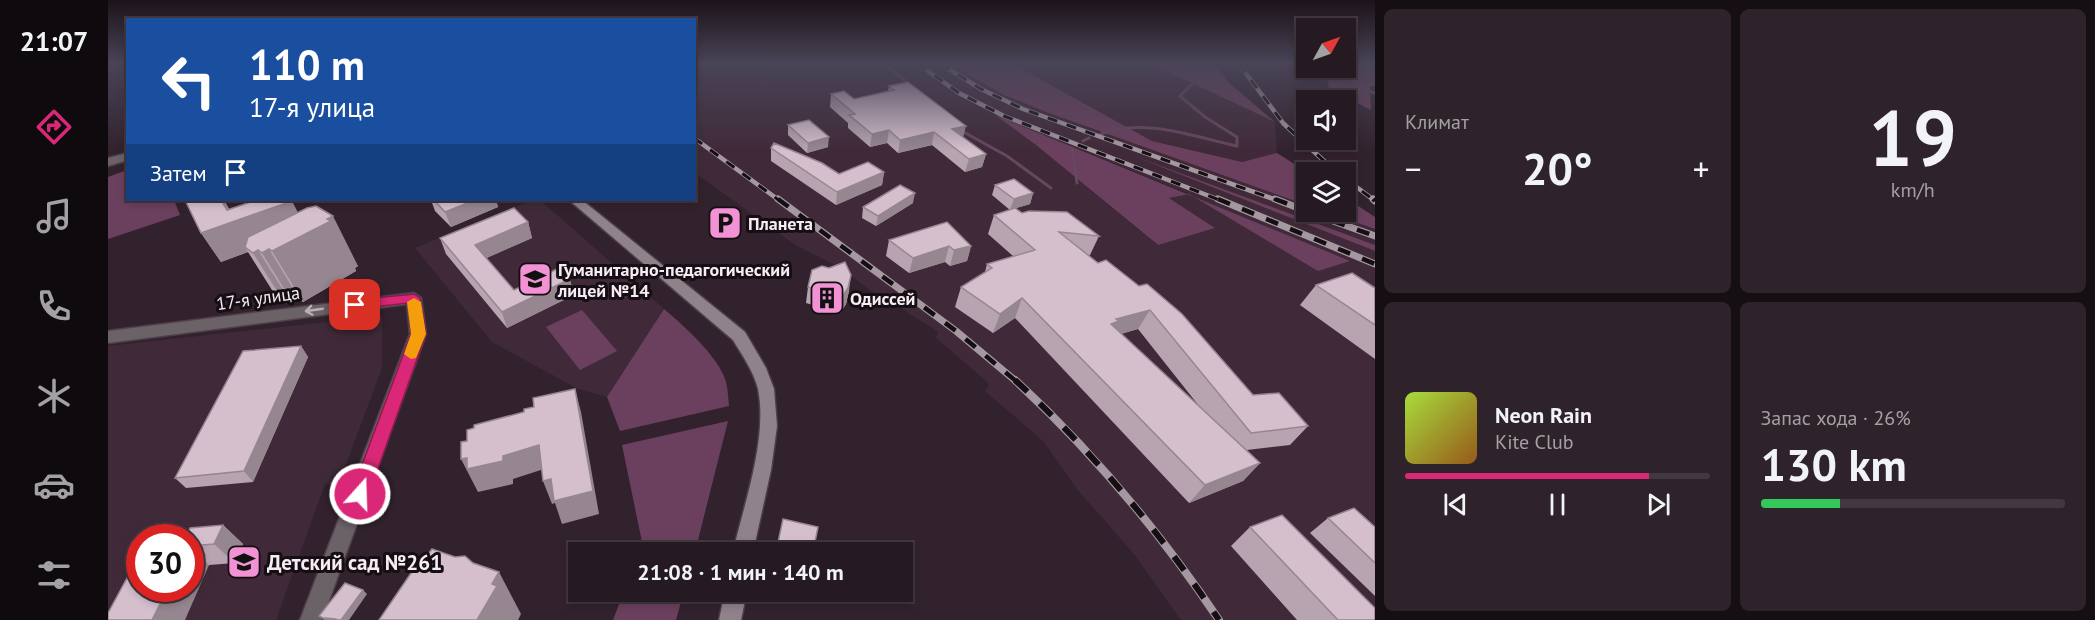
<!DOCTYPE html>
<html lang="ru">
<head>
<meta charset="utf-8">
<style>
  :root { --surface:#261a22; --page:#2e232a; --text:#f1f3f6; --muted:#a4a1a5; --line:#423840; --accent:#db2777 }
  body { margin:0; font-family:"PT Sans",sans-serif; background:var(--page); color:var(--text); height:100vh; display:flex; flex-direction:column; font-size:22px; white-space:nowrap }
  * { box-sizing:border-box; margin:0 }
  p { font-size:20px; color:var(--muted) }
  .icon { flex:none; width:33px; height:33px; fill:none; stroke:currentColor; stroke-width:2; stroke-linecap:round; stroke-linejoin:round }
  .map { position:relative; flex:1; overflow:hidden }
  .side { display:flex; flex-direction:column; gap:9px; padding:9px; background:#150e13; width:720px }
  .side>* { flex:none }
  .hud { position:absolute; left:18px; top:18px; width:570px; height:183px; border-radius:0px; box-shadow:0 3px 9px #0003,0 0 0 2px var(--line); background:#1a4fa0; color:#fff; overflow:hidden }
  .needle { width:39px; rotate:50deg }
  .fabs { position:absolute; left:1188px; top:18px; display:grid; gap:12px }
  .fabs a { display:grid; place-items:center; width:60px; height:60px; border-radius:0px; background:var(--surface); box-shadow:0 3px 9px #0003,0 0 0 2px var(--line); font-size:30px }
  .speed { position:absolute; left:18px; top:524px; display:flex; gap:12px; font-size:30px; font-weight:700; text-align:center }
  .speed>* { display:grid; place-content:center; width:78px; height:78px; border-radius:50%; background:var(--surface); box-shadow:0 3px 9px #0003,0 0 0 2px var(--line); line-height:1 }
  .speed .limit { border:9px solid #d22; background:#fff; color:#111 }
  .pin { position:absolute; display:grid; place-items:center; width:51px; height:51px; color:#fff; margin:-26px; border-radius:12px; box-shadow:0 3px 9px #0006 }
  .me { position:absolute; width:66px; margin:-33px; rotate:20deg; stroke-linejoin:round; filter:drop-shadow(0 0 4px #0008) }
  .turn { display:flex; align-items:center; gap:21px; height:126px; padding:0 24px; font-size:27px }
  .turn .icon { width:78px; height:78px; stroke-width:2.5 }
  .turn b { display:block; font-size:42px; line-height:51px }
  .then { display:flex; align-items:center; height:57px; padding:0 24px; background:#0003; gap:12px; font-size:22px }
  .big { font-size:45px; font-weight:700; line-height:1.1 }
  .side .card { flex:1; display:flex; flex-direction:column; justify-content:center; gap:9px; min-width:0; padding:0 21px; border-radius:9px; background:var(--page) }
  .side .dial { align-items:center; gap:0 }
  .dial b { font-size:78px; line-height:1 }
  .song { display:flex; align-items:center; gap:18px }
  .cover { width:72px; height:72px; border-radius:9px; background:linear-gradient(135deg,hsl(80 70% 55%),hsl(30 70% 35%)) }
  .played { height:6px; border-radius:3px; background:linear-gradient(90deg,var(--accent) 80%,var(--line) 80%) }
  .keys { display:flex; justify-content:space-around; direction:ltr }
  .heat { display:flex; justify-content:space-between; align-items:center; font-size:33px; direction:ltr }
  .charge { height:9px; border-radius:4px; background:linear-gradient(90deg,#34c759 26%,var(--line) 0) }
  .side .tiles { flex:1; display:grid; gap:9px; grid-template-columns:repeat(2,1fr) }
  .trip { position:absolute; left:460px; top:542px; width:345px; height:60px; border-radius:0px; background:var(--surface); box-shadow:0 3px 9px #0003,0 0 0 2px var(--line); font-weight:700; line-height:60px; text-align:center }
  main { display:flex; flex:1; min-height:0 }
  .tab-bar { display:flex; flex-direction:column; width:108px; justify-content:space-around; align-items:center; background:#0f0a0e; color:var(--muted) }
  .tab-bar .icon { width:42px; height:42px }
  .tab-bar .active { color:var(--accent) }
  .tab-bar b { font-size:27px; color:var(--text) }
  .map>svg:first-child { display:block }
  .built { fill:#402a39; fill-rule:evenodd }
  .green { fill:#6b405e }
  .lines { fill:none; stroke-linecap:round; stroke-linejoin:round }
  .stream { stroke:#66475e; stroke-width:3 }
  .minor-casing { stroke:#4e3e49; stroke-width:3 }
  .secondary-casing { stroke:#4e3e49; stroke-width:3 }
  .minor { fill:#6b6267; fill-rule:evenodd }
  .secondary { fill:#90828b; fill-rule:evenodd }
  .rail-far2-casing { stroke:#a698a1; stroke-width:4.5 }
  .rail-far1-casing { stroke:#a698a1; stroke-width:7 }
  .rail-casing { stroke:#a698a1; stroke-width:8 }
  .rail-far2 { stroke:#150e13; stroke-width:3; stroke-dasharray:10; stroke-linecap:butt }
  .rail-far1 { stroke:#150e13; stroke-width:4.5; stroke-dasharray:13; stroke-linecap:butt }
  .rail { stroke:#150e13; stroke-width:6; stroke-dasharray:17; stroke-linecap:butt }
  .wall { fill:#b7a4b0; fill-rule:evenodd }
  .shaded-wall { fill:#958690 }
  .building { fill:#d5bfcd; stroke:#958690; stroke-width:1.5 }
  .oneway { stroke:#b9aeb5 }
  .route { fill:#db2777; stroke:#8e194d; stroke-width:1.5 }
  .slow { fill:#f59e0b }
  .labels { text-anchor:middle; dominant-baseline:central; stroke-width:6; stroke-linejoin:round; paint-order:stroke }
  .poi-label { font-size:18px; font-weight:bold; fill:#f8ecf4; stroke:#150e13; text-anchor:start }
  .street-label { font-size:18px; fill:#f8ecf4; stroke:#150e13 }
  .near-poi-label { font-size:21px; font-weight:bold; fill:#f8ecf4; stroke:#150e13; text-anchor:start }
</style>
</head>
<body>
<main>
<nav class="tab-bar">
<b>21:07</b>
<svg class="icon active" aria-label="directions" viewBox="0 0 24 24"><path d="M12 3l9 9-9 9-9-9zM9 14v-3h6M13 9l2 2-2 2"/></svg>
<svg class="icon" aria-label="music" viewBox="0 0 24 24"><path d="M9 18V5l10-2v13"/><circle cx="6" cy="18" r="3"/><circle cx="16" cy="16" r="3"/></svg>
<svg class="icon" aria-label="phone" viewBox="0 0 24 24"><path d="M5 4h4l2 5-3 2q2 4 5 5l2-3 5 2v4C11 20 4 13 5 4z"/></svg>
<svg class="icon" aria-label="climate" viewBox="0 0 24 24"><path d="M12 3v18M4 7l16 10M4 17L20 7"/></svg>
<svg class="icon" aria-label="car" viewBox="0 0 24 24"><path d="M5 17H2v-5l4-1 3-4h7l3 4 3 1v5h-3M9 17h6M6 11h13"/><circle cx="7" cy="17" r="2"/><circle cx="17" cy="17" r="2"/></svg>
<svg class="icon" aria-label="filters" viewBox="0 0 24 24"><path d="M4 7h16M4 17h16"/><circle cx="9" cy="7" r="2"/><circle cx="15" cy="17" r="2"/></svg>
</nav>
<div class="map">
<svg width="1267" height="620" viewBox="0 0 1267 620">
  <rect width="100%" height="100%" fill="#32222d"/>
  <path class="built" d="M587 64H842L896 95 941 113 1198 205V212H1217L1267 229V245L1060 169 1267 251V620H1073L1026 554 968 488 936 442 877 391 881 385 878 381 828 338 830 332 787 304 772 298 733 268 689 246 587 173ZM890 117 1079 193 1060 197 1107 228 1049 245 928 145Z
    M905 64H1043L1167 122 1169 153 1134 162 1044 141Z
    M424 200H432L556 309 499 397 470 389 384 342 307 248Z
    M274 316V368L231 483 217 484 168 620H0V346ZM32 537H82V588H32Z"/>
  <path class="green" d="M842 64H905L1044 141 1134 162 1169 153 1199 172 1198 205 941 113 896 95Z
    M1043 64H1108L1120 82 1167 122Z
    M1238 64H1267V86H1262L1263 110 1221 88 1216 68H1238Z
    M887 115 1242 261 1210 271 1081 194 1061 198 1107 228 1050 245 928 145Z
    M1023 155 1267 245V251Z
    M19 170 20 200H66L72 215 0 239V177Z
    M1238 198 1267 217V229L1218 212H1238Z
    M556 309C575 325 612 358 618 382 620 389 620 398 621 406L512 431 499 397Z
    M474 310 509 351 472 370 438 327Z
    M620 421 588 548 534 542 514 445Z
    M516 591H576L568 620H505Z"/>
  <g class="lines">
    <path class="stream" d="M777 64 802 85
      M1201 68 1246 81 1255 89 1267 93
      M852 130 899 156 943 188
      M993 134C1034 117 1087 137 1129 146V137L1097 117 1072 96 1088 80 1080 64
      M975 141 981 138
      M964 148 969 183"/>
    <defs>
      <path id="minor" d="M20 153V160L0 166V158Z
        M306 293 313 298 318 334 214 620H192L302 334 299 304 0 343V331Z"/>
      <path id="secondary" d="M461 200H474L637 332 658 368 666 389 669 426 663 470 645 552H625C636 504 660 438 650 389 646 372 634 355 625 340Z
        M617 591H639L633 620H611Z"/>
    </defs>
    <use href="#minor" class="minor-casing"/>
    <use href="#secondary" class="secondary-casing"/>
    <use href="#minor" class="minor"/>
    <use href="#secondary" class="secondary"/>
    <defs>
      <path id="rail-far2" d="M810 64 851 93 896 116 1114 201
        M833 64 873 89 915 109 1171 201
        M1131 64 1175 123 1228 172
        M586 138 672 201
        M1238 179 1267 201"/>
      <path id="rail-far1" d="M670 199 848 331 909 382
        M1110 199 1267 264
        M1167 199 1198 211
        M1265 199 1267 201
        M1200 212 1267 236"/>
      <path id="rail" d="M907 380C985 452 1052 532 1111 620"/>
    </defs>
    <use href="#rail-far2" class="rail-far2-casing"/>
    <use href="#rail-far1" class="rail-far1-casing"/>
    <use href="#rail" class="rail-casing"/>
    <use href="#rail-far2" class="rail-far2"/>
    <use href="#rail-far1" class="rail-far1"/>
    <use href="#rail" class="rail"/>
  </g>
  <path class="wall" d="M781 86 855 137 878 154 874 167 857 172 824 145 790 153 779 143 762 147 740 128V123L722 107 723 94 746 99 780 92Z
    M680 125 720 147 699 153 680 135Z
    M663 148 731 174 776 172 774 185 728 205 663 161Z
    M887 185 925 193 922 204 908 208 914 213 991 236 982 255H979L1145 395 1200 426 1182 445 1139 450 1152 463 1135 481 1081 503 907 318 885 333 847 307 853 287 877 272 879 264 905 256 880 234 886 215 902 210 884 195ZM1030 329 1091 406 1013 334Z
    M77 200H116L121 209 190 212 250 266 247 268 248 271 195 302 192 300 185 303 182 301 177 304 169 298 140 252 113 262 93 233Z
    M323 200H388L390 207 343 227 327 211Z
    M805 203 768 226 754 218 755 207Z
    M420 222 424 238 378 258 406 290 466 295 399 328 338 254 332 238Z
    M781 240 863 246 859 261 842 266 837 262 801 273 778 256Z
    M1208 285 1267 288V359L1192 305Z
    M700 287 741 291 738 304 732 313 698 303Z
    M193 346 200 357 145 482 78 488 67 478Z
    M1220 518 1267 527V596L1202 533Z
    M115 525 135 544 127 563 101 565 82 588V537Z
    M1142 527 1267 620H1189L1123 546Z
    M660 591H698L696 604 660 595Z"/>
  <path class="shaded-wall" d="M858 126 855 138 844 129Z
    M781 130 779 143 762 147 764 134Z
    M826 132 824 145 790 153 792 140Z
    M721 137 720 147 699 153 700 143Z
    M878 154 874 167 857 172 861 159Z
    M776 172 774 185 728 205 729 192Z
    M807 193 805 203 768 226 770 216Z
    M925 193 922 204 902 210 906 199Z
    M113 200H116L128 221 184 201 199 230 137 247 140 252 113 262 93 233 119 210Z
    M367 200H388L390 207 343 227 337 212Z
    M225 216 250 266 247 268 248 271 195 302 164 251Z
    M420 222 424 238 372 261 367 245Z
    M841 246 837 262 801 273 805 258Z
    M863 246 859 261 842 266 846 250Z
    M161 249 192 300 185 303 154 253Z
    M150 250 182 301 177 304 145 253Z
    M743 275 741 291 738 304 732 313 734 297Z
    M462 279 466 295 399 328 394 312Z
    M914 298 907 318 885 333 892 314Z
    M1042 310 1030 329 1002 337 1003 324 1008 319Z
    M193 346 200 357 145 482 136 471Z
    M467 389 473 412 491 514 454 524 447 503 444 504 435 481Z
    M431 445 439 468 405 479V484L370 492 353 459 395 456Z
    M1152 463 1135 481 1081 503 1097 485Z
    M115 525 135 544 127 563 106 544Z
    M82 549 101 565 77 620H44L60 588H82Z
    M391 572 413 614 410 620H369L384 584Z
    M255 590 259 594 241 620H233Z"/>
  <path class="building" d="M800 82 858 126 844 129 878 154 861 159 826 132 792 140 781 130 764 134 741 115 747 114 723 94 736 91 746 99 786 90 781 86Z
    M701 120 721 137 700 143 680 125Z
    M666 143 714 163 731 174 760 162 776 172 729 192 663 148Z
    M906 179 925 193 906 199 887 185Z
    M792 185 807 193 770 216 755 207Z
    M77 200H113L119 210 149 200H183L184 201 93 233Z
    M326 200H367L337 212Z
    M208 206 225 216 219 219 223 221 164 251 161 249 154 253 150 250 145 253 137 247 140 237 199 208Z
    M406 208 420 222 367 245 406 290 451 268 462 279 394 312 332 238Z
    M907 208 914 213 921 211 959 212 991 236 951 232 990 263 998 260 1031 286 1039 284 1074 314 1145 395 1171 393 1200 426 1143 433 1042 310 1008 319 1011 321 1003 324 1152 463 1097 485 914 298 892 314 853 287 884 268 879 264 927 250 886 215Z
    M839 222 863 246 846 250 841 246 805 258 781 240Z
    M737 262 743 275 740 288 734 297 700 287 704 270 714 266 721 268Z
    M1244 273 1267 288V325L1208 285Z
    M193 346 136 471 67 478 135 351Z
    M467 389 485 491 446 501 443 479 435 481 431 445 395 456V461L359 469V458L353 459V442L359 441V430L366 428V425L416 412V409L426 407 425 398Z
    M1246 508 1267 527V563L1220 518Z
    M1174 515 1267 608V620H1230L1142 527Z
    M675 519 710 527 705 552H668Z
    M115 525 106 544 82 546V537H78L82 528Z
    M324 549 347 557 357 556 365 563 391 572 384 584 389 586 369 620H271L312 560 315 561Z
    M32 554V588H60L44 620H0V613Z
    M237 583 255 590 233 620 217 619 211 616Z
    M680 591H698L697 595Z
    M217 618 228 619 229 620H216Z"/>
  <defs><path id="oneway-shaft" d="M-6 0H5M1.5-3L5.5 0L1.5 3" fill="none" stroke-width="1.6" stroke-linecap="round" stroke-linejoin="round" transform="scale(1.5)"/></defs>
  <use class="oneway" href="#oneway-shaft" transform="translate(206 310) rotate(172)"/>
  <linearGradient id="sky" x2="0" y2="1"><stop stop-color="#1c1319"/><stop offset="0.42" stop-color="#494457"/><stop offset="1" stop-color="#494457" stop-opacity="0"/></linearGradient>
  <rect width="1267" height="151" fill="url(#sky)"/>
  <path class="route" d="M306 294 312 298 318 334 261 494 258 499 252 502 246 499 243 494 303 334 300 303 247 309 240 305 247 300Z"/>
  <path class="slow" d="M306 298 313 302 318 334 308 358 303 359 296 354 303 334 299 302Z"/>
  <defs>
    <symbol id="parking-square" viewBox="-11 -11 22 22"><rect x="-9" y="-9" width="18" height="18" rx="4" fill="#f391d5" stroke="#150e13"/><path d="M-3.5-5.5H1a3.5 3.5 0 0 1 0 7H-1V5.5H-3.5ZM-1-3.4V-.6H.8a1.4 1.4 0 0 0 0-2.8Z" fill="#111"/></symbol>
    <symbol id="school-square" viewBox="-11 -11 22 22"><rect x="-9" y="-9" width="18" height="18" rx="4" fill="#f391d5" stroke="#150e13"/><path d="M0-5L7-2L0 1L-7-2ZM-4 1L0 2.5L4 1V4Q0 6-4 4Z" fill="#111"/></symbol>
    <symbol id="building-square" viewBox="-11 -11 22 22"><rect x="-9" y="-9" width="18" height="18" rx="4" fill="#f391d5" stroke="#150e13"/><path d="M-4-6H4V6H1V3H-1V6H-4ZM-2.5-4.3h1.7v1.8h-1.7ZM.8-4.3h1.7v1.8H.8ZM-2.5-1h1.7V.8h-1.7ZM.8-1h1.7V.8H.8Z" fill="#111"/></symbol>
  </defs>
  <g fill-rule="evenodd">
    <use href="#parking-square" x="598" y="204" width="38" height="38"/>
    <use href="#school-square" x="408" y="260" width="38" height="38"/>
    <use href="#building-square" x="700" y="279" width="38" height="38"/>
    <use href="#school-square" x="117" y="543" width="38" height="38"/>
  </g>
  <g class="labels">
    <g class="poi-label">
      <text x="640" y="223">Планета</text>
      <text x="450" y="269">Гуманитарно-педагогический<tspan x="450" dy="21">лицей №14</tspan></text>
      <text x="742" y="298">Одиссей</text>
    </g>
    <g class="street-label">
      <text transform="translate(150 298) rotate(-8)">17-я улица</text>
    </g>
    <g class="near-poi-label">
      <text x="159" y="562">Детский сад №261</text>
    </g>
  </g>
</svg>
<div class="fabs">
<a><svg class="needle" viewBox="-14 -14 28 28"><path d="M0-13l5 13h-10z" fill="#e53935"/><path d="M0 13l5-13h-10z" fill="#a4a1a5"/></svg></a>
<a><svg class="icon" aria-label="sound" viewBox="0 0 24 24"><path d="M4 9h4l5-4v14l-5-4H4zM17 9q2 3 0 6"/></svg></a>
<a><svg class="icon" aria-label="layers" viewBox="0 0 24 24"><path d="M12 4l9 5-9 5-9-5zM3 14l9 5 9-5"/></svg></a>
</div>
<div class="speed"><div class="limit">30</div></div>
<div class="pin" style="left:247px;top:305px;background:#d93025"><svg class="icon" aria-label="arrive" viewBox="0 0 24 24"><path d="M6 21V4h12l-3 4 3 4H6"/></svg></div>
<svg class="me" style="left:252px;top:494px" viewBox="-20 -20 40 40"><circle r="17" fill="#db2777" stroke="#fff" stroke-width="3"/><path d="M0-11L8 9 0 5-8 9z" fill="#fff"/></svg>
<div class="trip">21:08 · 1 мин · 140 m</div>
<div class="hud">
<div class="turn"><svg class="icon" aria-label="left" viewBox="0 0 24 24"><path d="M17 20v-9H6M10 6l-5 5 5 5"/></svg><div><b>110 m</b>17-я улица</div></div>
<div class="then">Затем<svg class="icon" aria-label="arrive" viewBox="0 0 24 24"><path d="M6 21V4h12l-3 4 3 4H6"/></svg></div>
</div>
</div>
<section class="side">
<div class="tiles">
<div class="card"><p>Климат</p>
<div class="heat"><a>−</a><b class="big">20°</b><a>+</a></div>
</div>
<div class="card dial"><b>19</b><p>km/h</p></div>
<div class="card">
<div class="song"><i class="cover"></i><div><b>Neon Rain</b><p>Kite Club</p></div></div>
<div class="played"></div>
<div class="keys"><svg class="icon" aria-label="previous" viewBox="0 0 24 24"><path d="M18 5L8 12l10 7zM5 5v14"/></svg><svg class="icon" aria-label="pause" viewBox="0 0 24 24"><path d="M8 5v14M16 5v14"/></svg><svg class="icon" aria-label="next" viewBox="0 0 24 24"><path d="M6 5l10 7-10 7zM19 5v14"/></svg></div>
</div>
<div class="card"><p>Запас хода · 26%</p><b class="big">130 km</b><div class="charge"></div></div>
</div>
</section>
</main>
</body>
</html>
